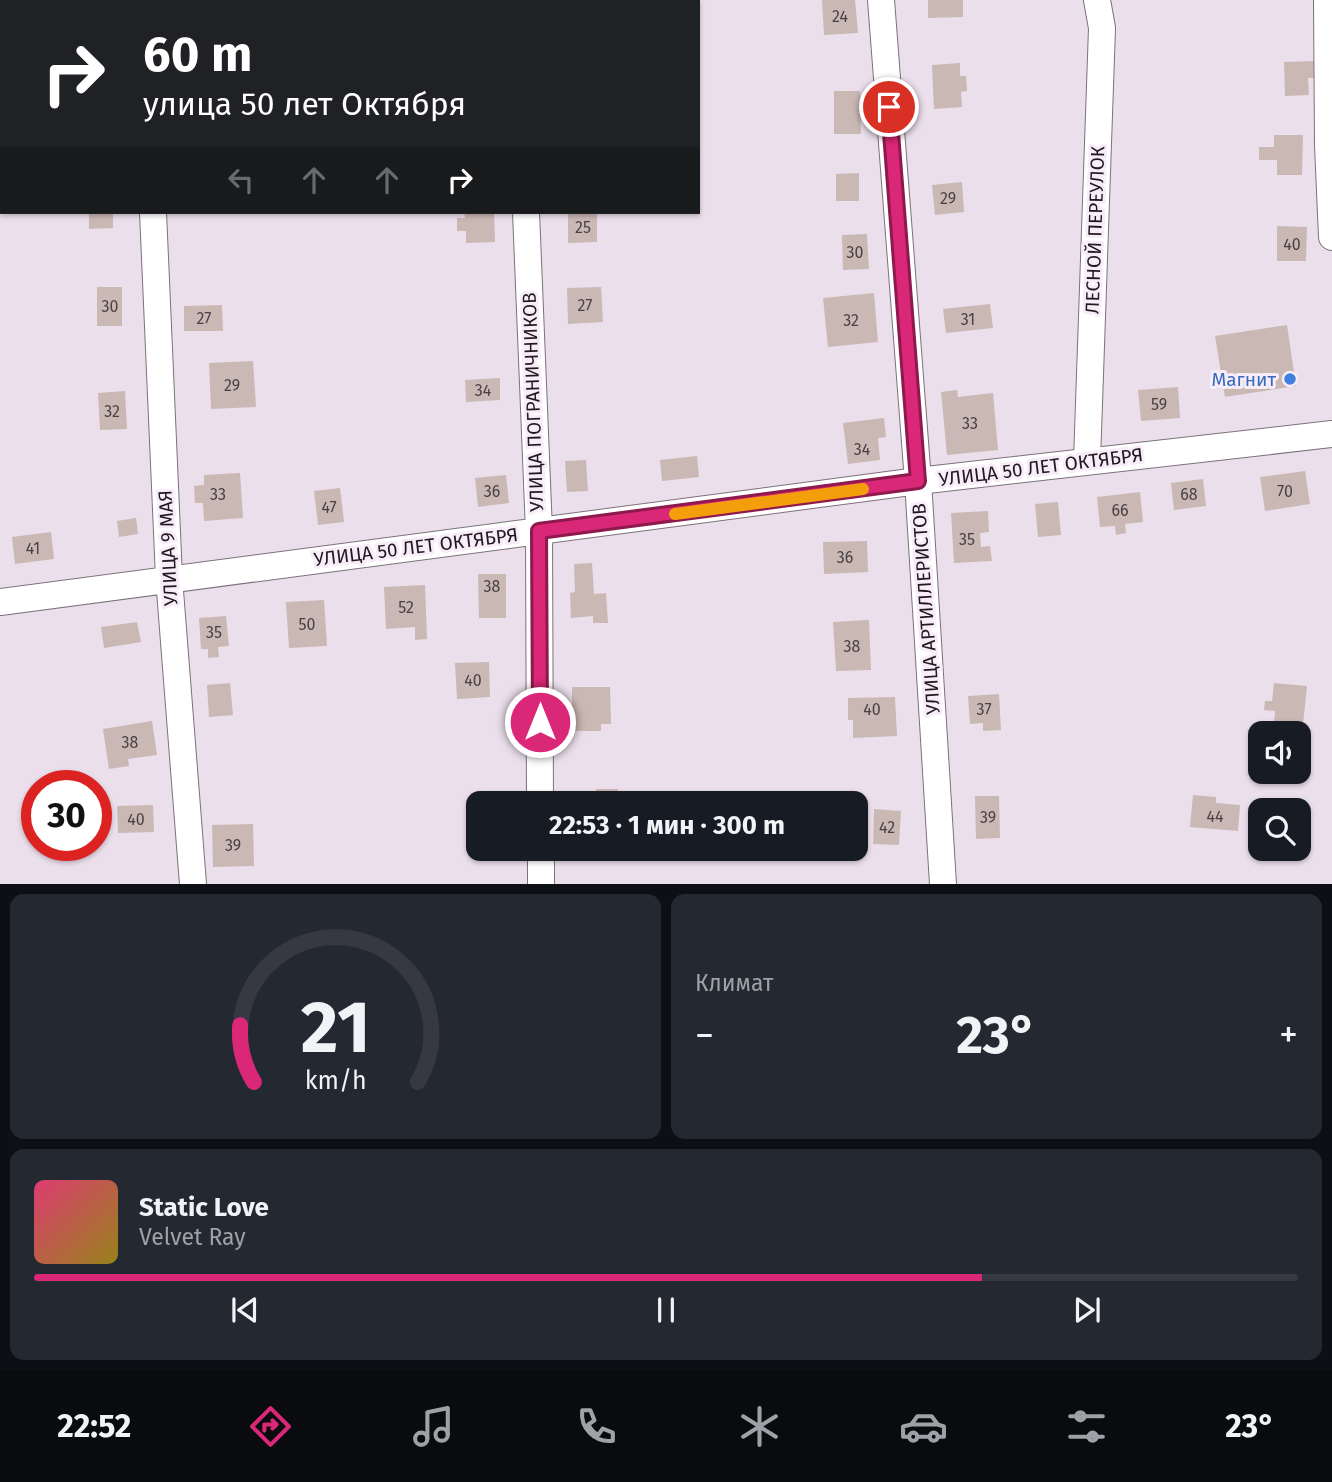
<!DOCTYPE html>
<html lang="ru">
<head>
<meta charset="utf-8">
<style>
  :root { --surface:#171b24; --page:#242831; --text:#f1f3f6; --muted:#9ea1a6; --line:#363941; --accent:#db2777 }
  body { margin:0; font-family:"Fira Sans",sans-serif; background:var(--page); color:var(--text); height:100vh; display:flex; flex-direction:column; font-size:26px; white-space:nowrap }
  * { box-sizing:border-box; margin:0 }
  p { font-size:23px; color:var(--muted) }
  .icon { flex:none; width:38px; height:38px; fill:none; stroke:currentColor; stroke-width:2; stroke-linecap:round; stroke-linejoin:round }
  .map { position:relative; height:884px; overflow:hidden }
  .panel { display:flex; flex-direction:column; gap:10px; padding:10px; background:#0d0f14; flex:1 }
  .panel>* { flex:none }
  .banner { position:absolute; left:0px; top:0px; width:700px; height:214px; box-shadow:0 2px 5px #0004; background:#202124; color:#fff; overflow:hidden }
  .controls { position:absolute; left:1248px; top:721px; display:grid; gap:14px }
  .controls a { display:grid; place-items:center; width:63px; height:63px; border-radius:14px; background:var(--surface); box-shadow:0 2px 5px #0004; font-size:35px }
  .speed { position:absolute; left:21px; top:770px; display:flex; gap:14px; font-size:35px; font-weight:700; text-align:center }
  .speed>* { display:grid; place-content:center; width:91px; height:91px; border-radius:50%; background:var(--surface); box-shadow:0 2px 5px #0004; line-height:1 }
  .speed .limit { border:10px solid #d22; background:#fff; color:#111 }
  .pin { position:absolute; display:grid; place-items:center; width:60px; height:60px; color:#fff; margin:-30px; border:4px solid #fff; border-radius:50%; box-shadow:0 2px 7px #0007 }
  .me { position:absolute; width:77px; margin:-38px; rotate:0deg; stroke-linejoin:round; filter:drop-shadow(0 0 5px #0008) }
  .turn { display:flex; align-items:center; gap:24px; height:147px; padding:0 28px; font-size:32px }
  .turn .icon { width:91px; height:91px; stroke-width:2.5 }
  .turn b { display:block; font-size:49px; line-height:60px }
  .lanes { display:flex; align-items:center; height:66px; padding:0 28px; background:#0003; justify-content:center; gap:35px; direction:ltr }
  .lanes .off { opacity:.35 }
  .big { font-size:52px; font-weight:700; line-height:1.1 }
  .panel .tile { flex:1; display:flex; flex-direction:column; justify-content:center; gap:10px; min-width:0; padding:0 24px; border-radius:14px; background:var(--page) }
  .panel .dial { align-items:center; gap:0 }
  .dial svg { height:182px; overflow:visible; fill:none; stroke:var(--line); stroke-width:7; stroke-linecap:round; text-anchor:middle }
  .dial text { fill:var(--text); stroke:none }
  .song { display:flex; align-items:center; gap:21px }
  .cover { width:84px; height:84px; border-radius:10px; background:linear-gradient(135deg,hsl(340 70% 55%),hsl(50 70% 35%)) }
  .played { height:7px; border-radius:4px; background:linear-gradient(90deg,var(--accent) 75%,var(--line) 75%) }
  .keys { display:flex; justify-content:space-around; direction:ltr }
  .heat { display:flex; justify-content:space-between; align-items:center; font-size:38px; direction:ltr }
  .panel .tiles { flex:1; display:grid; gap:10px; grid-template-columns:1fr 1fr }
  .tile:last-child { grid-column:span 2 }
  .trip { position:absolute; left:466px; top:791px; width:402px; height:70px; border-radius:14px; background:var(--surface); box-shadow:0 2px 5px #0004; font-weight:700; line-height:70px; text-align:center }
  .menu { display:flex; height:112px; justify-content:space-around; align-items:center; background:#090b0e; color:var(--muted) }
  .menu .icon { width:49px; height:49px }
  .menu .selected { color:var(--accent) }
  .menu b { font-size:32px; color:var(--text) }
  .map>svg:first-child { display:block }
  .building { fill:#cab8b5 }
  .lines { fill:none; stroke-linecap:round; stroke-linejoin:round }
  .minor-casing { stroke:#7c717c; stroke-width:28 }
  .minor { stroke:#fff; stroke-width:26 }
  .route-casing { stroke:#8e194d; stroke-width:18 }
  .route { stroke:#db2777; stroke-width:12 }
  .slow { stroke:#f59e0b; stroke-width:12 }
  .shop-dot { fill:#3f7fe0; stroke:#f8ecf8; stroke-width:2.5 }
  .labels { text-anchor:middle; dominant-baseline:central; stroke-width:6; stroke-linejoin:round; paint-order:stroke }
  .number-label { font-size:16px; fill:#494244 }
  .street-label { font-size:19px; fill:#1e1a1e; stroke:#f8ecf8 }
  .shop-label { font-size:19px; fill:#366cbe; stroke:#f8ecf8; text-anchor:end }
</style>
</head>
<body>
<div class="map">
<svg width="1332" height="884" viewBox="0 0 1332 884">
  <rect width="100%" height="100%" fill="#ebdfeb"/>
  <path class="building" d="M822 0H855L858 33 824 35Z
    M928 0H963V17L928 18Z
    M1315 61V78H1308L1309 95 1285 96 1284 62Z
    M960 63V76H966L967 91 961 92 962 107 934 109 932 65Z
    M834 91H860L861 134H834Z
    M1274 135H1303L1302 175H1277V160H1259V147H1274Z
    M859 173V201H836V174Z
    M962 182 964 212 935 215 932 185Z
    M89 212H113V228L89 229Z
    M464 212H494L495 242 466 243V231H457V218H465Z
    M568 212H597V242L568 243Z
    M1277 226 1307 227 1306 261H1277Z
    M867 234 869 269 843 270 842 235Z
    M97 287H122V326H97Z
    M601 287 603 322 568 324 567 288Z
    M874 293 878 342 828 347 823 298Z
    M990 304 993 328 946 333 943 309Z
    M222 305 223 331H184V306Z
    M1287 325 1296 386 1225 397 1215 336Z
    M253 361 256 407 211 409 209 363Z
    M500 378V400L466 402 465 380Z
    M1178 387 1180 418 1141 421 1138 390Z
    M957 390 958 397 993 393 998 450 947 455 941 392Z
    M125 391 127 429 100 430 98 393Z
    M884 418 886 437 878 438 880 460 848 464 843 423Z
    M697 456 699 477 662 481 660 460Z
    M586 460 588 491 567 492 565 461Z
    M1305 471 1310 504 1265 511 1260 477Z
    M240 473 243 518 204 521 203 503H195L194 486 204 485V475Z
    M506 475 509 503 478 507 475 478Z
    M1203 479 1206 506 1174 510 1171 483Z
    M340 488 344 522 318 525 314 491Z
    M1140 492 1143 522 1125 524 1126 533 1116 535 1115 526 1100 527 1097 497Z
    M1058 502 1061 535 1038 537 1035 504Z
    M988 511 989 532 980 533 981 547 990 546 992 561 954 563 951 513Z
    M136 518 138 534 119 537 117 521Z
    M51 532 54 559 15 564 12 537Z
    M867 541 868 572 824 574 823 542Z
    M592 563 594 594 606 593 608 623H593V616L571 618 570 593 575 592 574 564Z
    M478 574H506V618H479Z
    M425 585 427 639 415 640V627L386 629 384 587Z
    M324 600 327 646 289 648 286 602Z
    M226 616 229 646 218 647 219 657 208 658V649H201L199 618Z
    M869 620 871 670 836 671 833 622Z
    M137 622 141 642 104 648 101 627Z
    M489 662 490 697 457 699 455 663Z
    M230 683 233 715 209 717 207 685Z
    M1274 683 1307 686 1303 725 1274 723 1275 711 1264 710 1265 701H1272Z
    M572 687H610L611 724H601V731H572Z
    M999 694 1001 730 983 731V723L970 724 968 696Z
    M895 697 897 736 853 738V720H848V698Z
    M152 721 157 755 128 759 129 766 109 769 103 729Z
    M596 789H618V803H589V801H597Z
    M1193 795 1216 797V803L1240 805 1238 831 1190 827Z
    M975 796H999L1000 838 976 839Z
    M153 805 154 832 118 833 117 806Z
    M874 809 901 811 899 845 873 844Z
    M253 824 254 866 213 867 212 825Z"/>
  <g class="lines">
    <defs>
      <path id="minor" d="M143 0V2
        M517 0V2
        M881 0 918 481 943 884
        M1327 0 1328 145 1332 237
        M153 212 169 578 193 884
        M526 212 539 531 540 803
        M1087 461 1102 28 1097 0
        M0 602 918 481 1332 434
        M541 849V884"/>
    </defs>
    <use href="#minor" class="minor-casing"/>
    <use href="#minor" class="minor"/>
  </g>
  <g class="lines">
    <defs>
      <path id="route" d="M540 722 539 531 918 481 889 107"/>
    </defs>
    <use href="#route" class="route-casing"/>
    <use href="#route" class="route"/>
    <path class="slow" d="M675 514 863 489"/>
  </g>
  <circle class="shop-dot" cx="1290" cy="379" r="7"/>
  <g class="labels">
    <g class="number-label">
      <text x="840" y="16">24</text>
      <text x="948" y="198">29</text>
      <text x="583" y="227">25</text>
      <text x="1292" y="244">40</text>
      <text x="855" y="252">30</text>
      <text x="585" y="305">27</text>
      <text x="110" y="306">30</text>
      <text x="204" y="318">27</text>
      <text x="968" y="319">31</text>
      <text x="851" y="320">32</text>
      <text x="232" y="385">29</text>
      <text x="483" y="390">34</text>
      <text x="1159" y="404">59</text>
      <text x="112" y="411">32</text>
      <text x="970" y="423">33</text>
      <text x="862" y="449">34</text>
      <text x="492" y="491">36</text>
      <text x="1285" y="491">70</text>
      <text x="218" y="494">33</text>
      <text x="1189" y="494">68</text>
      <text x="329" y="507">47</text>
      <text x="1120" y="510">66</text>
      <text x="967" y="539">35</text>
      <text x="33" y="548">41</text>
      <text x="845" y="557">36</text>
      <text x="492" y="586">38</text>
      <text x="406" y="607">52</text>
      <text x="307" y="624">50</text>
      <text x="214" y="632">35</text>
      <text x="852" y="646">38</text>
      <text x="473" y="680">40</text>
      <text x="872" y="709">40</text>
      <text x="984" y="709">37</text>
      <text x="130" y="742">38</text>
      <text x="1215" y="816">44</text>
      <text x="988" y="817">39</text>
      <text x="136" y="819">40</text>
      <text x="887" y="827">42</text>
      <text x="233" y="845">39</text>
    </g>
    <g class="street-label">
      <text transform="translate(1095 230) rotate(-88)">ЛЕСНОЙ ПЕРЕУЛОК</text>
      <text transform="translate(533 402) rotate(-92)">УЛИЦА ПОГРАНИЧНИКОВ</text>
      <text transform="translate(1041 467) rotate(-7)">УЛИЦА 50 ЛЕТ ОКТЯБРЯ</text>
      <text transform="translate(416 547) rotate(-7)">УЛИЦА 50 ЛЕТ ОКТЯБРЯ</text>
      <text transform="translate(168 548) rotate(-93)">УЛИЦА 9 МАЯ</text>
      <text transform="translate(926 609) rotate(-94)">УЛИЦА АРТИЛЛЕРИСТОВ</text>
    </g>
    <g class="shop-label">
      <text x="1276" y="379">Магнит</text>
    </g>
  </g>
</svg>
<div class="controls">
<a><svg class="icon" aria-label="sound" viewBox="0 0 24 24"><path d="M4 9h4l5-4v14l-5-4H4zM17 9q2 3 0 6"/></svg></a>
<a><svg class="icon" aria-label="search" viewBox="0 0 24 24"><circle cx="10" cy="10" r="6"/><path d="M15 15l6 6"/></svg></a>
</div>
<div class="speed"><div class="limit">30</div></div>
<div class="pin" style="left:889px;top:107px;background:#d93025"><svg class="icon" aria-label="arrive" viewBox="0 0 24 24"><path d="M6 21V4h12l-3 4 3 4H6"/></svg></div>
<svg class="me" style="left:540px;top:722px" viewBox="-20 -20 40 40"><circle r="17" fill="#db2777" stroke="#fff" stroke-width="3"/><path d="M0-11L8 9 0 5-8 9z" fill="#fff"/></svg>
<div class="trip">22:53 · 1 мин · 300 m</div>
<div class="banner">
<div class="turn"><svg class="icon" aria-label="right" viewBox="0 0 24 24"><path d="M7 20v-9h11M14 6l5 5-5 5"/></svg><div><b>60 m</b>улица 50 лет Октября</div></div>
<div class="lanes"><svg class="icon off" aria-label="left" viewBox="0 0 24 24"><path d="M17 20v-9H6M10 6l-5 5 5 5"/></svg><svg class="icon off" aria-label="ahead" viewBox="0 0 24 24"><path d="M12 20V5M6 11l6-6 6 6"/></svg><svg class="icon off" aria-label="ahead" viewBox="0 0 24 24"><path d="M12 20V5M6 11l6-6 6 6"/></svg><svg class="icon" aria-label="right" viewBox="0 0 24 24"><path d="M7 20v-9h11M14 6l5 5-5 5"/></svg></div>
</div>
</div>
<section class="panel">
<div class="tiles">
<div class="tile dial"><svg viewBox="0 0 100 80">
<path d="M14 69A42 42 0 1 1 86 69"/>
<path d="M14 69A42 42 0 0 1 8 44" stroke="#db2777"/>
<text x="50" y="56" font-size="32" font-weight="700">21</text>
<text x="50" y="72" font-size="11">km/h</text>
</svg></div>
<div class="tile"><p>Климат</p>
<div class="heat"><a>−</a><b class="big">23°</b><a>+</a></div>
</div>
<div class="tile">
<div class="song"><i class="cover"></i><div><b>Static Love</b><p>Velvet Ray</p></div></div>
<div class="played"></div>
<div class="keys"><svg class="icon" aria-label="previous" viewBox="0 0 24 24"><path d="M18 5L8 12l10 7zM5 5v14"/></svg><svg class="icon" aria-label="pause" viewBox="0 0 24 24"><path d="M8 5v14M16 5v14"/></svg><svg class="icon" aria-label="next" viewBox="0 0 24 24"><path d="M6 5l10 7-10 7zM19 5v14"/></svg></div>
</div>
</div>
</section>
<nav class="menu">
<b>22:52</b>
<svg class="icon selected" aria-label="directions" viewBox="0 0 24 24"><path d="M12 3l9 9-9 9-9-9zM9 14v-3h6M13 9l2 2-2 2"/></svg>
<svg class="icon" aria-label="music" viewBox="0 0 24 24"><path d="M9 18V5l10-2v13"/><circle cx="6" cy="18" r="3"/><circle cx="16" cy="16" r="3"/></svg>
<svg class="icon" aria-label="phone" viewBox="0 0 24 24"><path d="M5 4h4l2 5-3 2q2 4 5 5l2-3 5 2v4C11 20 4 13 5 4z"/></svg>
<svg class="icon" aria-label="climate" viewBox="0 0 24 24"><path d="M12 3v18M4 7l16 10M4 17L20 7"/></svg>
<svg class="icon" aria-label="car" viewBox="0 0 24 24"><path d="M5 17H2v-5l4-1 3-4h7l3 4 3 1v5h-3M9 17h6M6 11h13"/><circle cx="7" cy="17" r="2"/><circle cx="17" cy="17" r="2"/></svg>
<svg class="icon" aria-label="filters" viewBox="0 0 24 24"><path d="M4 7h16M4 17h16"/><circle cx="9" cy="7" r="2"/><circle cx="15" cy="17" r="2"/></svg>
<b>23°</b>
</nav>
</body>
</html>
